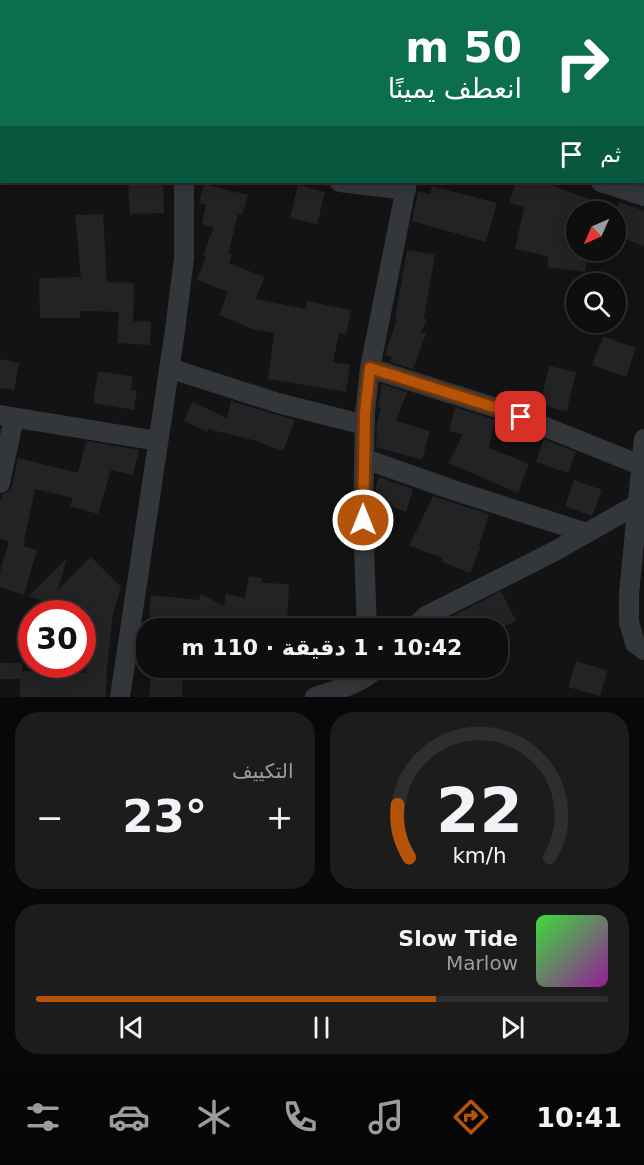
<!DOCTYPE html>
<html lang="ar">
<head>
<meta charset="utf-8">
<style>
  :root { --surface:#0e0e0f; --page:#1c1c1d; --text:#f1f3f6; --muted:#9b9c9e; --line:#2e2e2f; --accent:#b45309 }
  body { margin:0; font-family:"DejaVu Sans","Noto Naskh Arabic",sans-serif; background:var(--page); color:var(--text); direction:rtl; height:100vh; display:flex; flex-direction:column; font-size:22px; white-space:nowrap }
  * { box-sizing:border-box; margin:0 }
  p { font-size:20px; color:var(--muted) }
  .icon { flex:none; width:33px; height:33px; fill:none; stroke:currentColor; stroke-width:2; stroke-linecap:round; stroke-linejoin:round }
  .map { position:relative; height:697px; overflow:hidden; direction:ltr }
  .panel { display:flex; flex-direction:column; gap:15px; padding:15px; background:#080808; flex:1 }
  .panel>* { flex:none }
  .top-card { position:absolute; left:0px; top:0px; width:645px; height:183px; box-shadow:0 3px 15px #0003,0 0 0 2px var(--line); direction:rtl; background:#0b6e4f; color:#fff; overflow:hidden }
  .needle { width:39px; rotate:225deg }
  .tools { position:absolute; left:566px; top:201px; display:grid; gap:12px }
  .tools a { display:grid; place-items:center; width:60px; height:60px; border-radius:50%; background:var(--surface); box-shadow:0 3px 15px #0003,0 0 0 2px var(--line); font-size:30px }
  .speed { position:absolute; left:18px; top:600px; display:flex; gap:12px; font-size:30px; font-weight:700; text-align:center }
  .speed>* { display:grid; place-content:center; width:78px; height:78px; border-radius:50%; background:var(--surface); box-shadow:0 3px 15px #0003,0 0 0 2px var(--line); line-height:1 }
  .speed .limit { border:9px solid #d22; background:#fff; color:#111 }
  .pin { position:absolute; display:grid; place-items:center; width:51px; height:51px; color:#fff; margin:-26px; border-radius:12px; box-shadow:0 3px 9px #0006 }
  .me { position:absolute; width:66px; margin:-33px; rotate:0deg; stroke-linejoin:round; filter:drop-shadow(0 0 4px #0008) }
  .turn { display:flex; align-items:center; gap:21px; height:126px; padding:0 24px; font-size:27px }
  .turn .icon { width:78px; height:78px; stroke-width:2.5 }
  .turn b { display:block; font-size:42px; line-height:51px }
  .then { display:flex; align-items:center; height:57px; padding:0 24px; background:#0003; gap:12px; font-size:22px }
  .big { font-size:45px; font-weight:700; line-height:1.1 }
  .panel .card { flex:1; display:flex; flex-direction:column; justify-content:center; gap:9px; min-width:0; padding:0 21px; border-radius:24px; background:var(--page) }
  .panel .dial { align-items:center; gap:0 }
  .dial svg { height:156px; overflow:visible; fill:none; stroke:var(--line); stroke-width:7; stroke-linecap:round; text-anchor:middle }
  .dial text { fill:var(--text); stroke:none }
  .song { display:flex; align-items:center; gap:18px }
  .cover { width:72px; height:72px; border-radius:9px; background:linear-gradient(135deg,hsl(120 70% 55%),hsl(300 70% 35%)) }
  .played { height:6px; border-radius:3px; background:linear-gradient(90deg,var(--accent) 70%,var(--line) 70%) }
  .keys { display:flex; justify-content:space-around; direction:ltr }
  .heat { display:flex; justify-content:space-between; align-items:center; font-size:33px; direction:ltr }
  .panel .tiles { flex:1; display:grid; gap:15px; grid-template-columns:1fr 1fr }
  .card:last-child { grid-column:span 2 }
  .trip { position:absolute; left:136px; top:618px; width:372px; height:60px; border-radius:24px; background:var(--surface); box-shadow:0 3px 15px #0003,0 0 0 2px var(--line); font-weight:700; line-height:60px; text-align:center; direction:rtl }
  .tab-bar { display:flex; height:96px; justify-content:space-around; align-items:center; background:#060606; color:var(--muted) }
  .tab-bar .icon { width:42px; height:42px }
  .tab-bar .on { color:var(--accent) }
  .tab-bar b { font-size:27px; color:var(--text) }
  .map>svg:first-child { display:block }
  .building { fill:#232326 }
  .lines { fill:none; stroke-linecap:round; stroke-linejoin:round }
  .street { stroke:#33363a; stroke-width:20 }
  .route-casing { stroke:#753606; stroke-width:15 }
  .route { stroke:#b45309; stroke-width:10 }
</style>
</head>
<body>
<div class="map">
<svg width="644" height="697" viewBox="0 0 644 697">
  <rect width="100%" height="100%" fill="#131314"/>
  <path class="building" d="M128 182H163L164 213 130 214Z
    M516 182H553L551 185 616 209 619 202 644 211V246L615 236 616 212H576V250H588L585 272 547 267 548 256 515 249 524 207 509 203Z
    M204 184 248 195 242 215 238 214 228 254 232 255 229 263 264 277 256 299 306 309 307 301 351 310 346 335 339 333 333 362 350 365 346 392 268 379 274 333 253 329 219 315 228 292 197 280 206 257 203 256 214 227 202 224 206 205 199 203Z
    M298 185 325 192 317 224 290 218Z
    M432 186 497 203 486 242 412 221 418 191 430 194Z
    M103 214 107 282 134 283 133 321 151 322 150 345 117 343 119 312 80 311V318H40L39 278 81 277 75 215Z
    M407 250 435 255 424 318 427 320 421 332 426 334 413 369 390 362 392 358 385 355 397 319 395 318Z
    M603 336 636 348 626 377 592 365Z
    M0 359 19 363 14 390 0 388Z
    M549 366 576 372 567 411 540 405Z
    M98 371 133 377 131 390 137 391 134 410 93 403Z
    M382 384 407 392 396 421 430 431 422 460 376 447 377 423 381 408 378 406Z
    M231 401 295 420 283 451 253 440 208 429 207 432 184 421 192 402 227 418Z
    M455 407 495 420 489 448 529 464 518 493 449 463 463 434 449 431Z
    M544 439 576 452 568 473 536 462Z
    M86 441 139 450 133 475 111 470 98 514 70 506 73 498 35 489 23 546 37 550 24 595 0 587V572L9 541 0 539V502L2 495 8 491 12 486 18 458 78 473Z
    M379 477 413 489 406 512 375 500 376 486Z
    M574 480 602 490 592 516 565 506Z
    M433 496 489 514 479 545 481 546 470 573 442 562 443 558 409 546Z
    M91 557 121 587 113 614 107 667 106 697H20V679H0V663H22V671L86 673 90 642H82V614H45L48 602 29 596 67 558 58 590Z
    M249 576 262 578V583L289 584 287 628H183L184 624 149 621 151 595 199 600 201 594 224 606 226 594 245 598Z
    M501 591 516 621 500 628H440L437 624Z
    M576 661 607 670 600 696 568 687Z
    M151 668 183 670 182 697H149Z"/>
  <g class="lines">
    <path class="street" d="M176 0V2
      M477 0 481 2
      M440 2V0
      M0 66H2
      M340 182 406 190
      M601 182 644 196
      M169 368 278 403 365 425
      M370 368 503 410 640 465
      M0 415 158 441
      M644 439 629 594V622L635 643 644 650
      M365 459 456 491 587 533
      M0 483 14 418
      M367 628 363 520 365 413 370 368 407 182
      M413 628 426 616 434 612 553 552 638 504
      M120 697 175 330 184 258V182
      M315 697C336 690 361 684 377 668"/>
  </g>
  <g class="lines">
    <defs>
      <path id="route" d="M363 520 365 413 370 368 503 410 521 417"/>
    </defs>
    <use href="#route" class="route-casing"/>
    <use href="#route" class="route"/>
  </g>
</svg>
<div class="tools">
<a><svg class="needle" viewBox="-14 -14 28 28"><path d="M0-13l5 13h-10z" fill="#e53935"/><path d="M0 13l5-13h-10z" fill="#9b9c9e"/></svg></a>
<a><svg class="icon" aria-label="search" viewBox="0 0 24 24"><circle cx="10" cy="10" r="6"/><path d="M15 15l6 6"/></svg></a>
</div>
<div class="speed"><div class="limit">30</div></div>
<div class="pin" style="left:521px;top:417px;background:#d93025"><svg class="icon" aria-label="arrive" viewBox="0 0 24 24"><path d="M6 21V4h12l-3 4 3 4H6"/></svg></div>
<svg class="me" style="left:363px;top:520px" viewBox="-20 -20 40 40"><circle r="17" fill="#b45309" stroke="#fff" stroke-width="3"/><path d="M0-11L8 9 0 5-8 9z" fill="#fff"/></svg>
<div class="trip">10:42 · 1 دقيقة · 110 m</div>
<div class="top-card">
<div class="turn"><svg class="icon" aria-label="right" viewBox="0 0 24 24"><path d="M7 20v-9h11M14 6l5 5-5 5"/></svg><div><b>50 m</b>انعطف يمينًا</div></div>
<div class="then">ثم<svg class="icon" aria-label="arrive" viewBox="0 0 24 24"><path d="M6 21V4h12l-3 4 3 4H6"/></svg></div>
</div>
</div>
<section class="panel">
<div class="tiles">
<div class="card dial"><svg viewBox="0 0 100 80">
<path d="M14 69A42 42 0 1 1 86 69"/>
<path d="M14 69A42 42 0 0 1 8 42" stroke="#b45309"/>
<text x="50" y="56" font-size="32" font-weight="700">22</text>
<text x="50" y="72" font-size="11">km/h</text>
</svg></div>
<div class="card"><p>التكييف</p>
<div class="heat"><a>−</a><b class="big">23°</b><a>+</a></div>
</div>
<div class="card">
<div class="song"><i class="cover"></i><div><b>Slow Tide</b><p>Marlow</p></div></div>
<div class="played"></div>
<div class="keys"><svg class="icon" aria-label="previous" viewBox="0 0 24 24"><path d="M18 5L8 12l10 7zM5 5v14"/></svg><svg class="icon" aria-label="pause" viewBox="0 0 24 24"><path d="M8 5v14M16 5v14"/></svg><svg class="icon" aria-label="next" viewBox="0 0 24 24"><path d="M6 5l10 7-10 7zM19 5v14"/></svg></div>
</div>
</div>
</section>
<nav class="tab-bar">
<b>10:41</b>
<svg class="icon on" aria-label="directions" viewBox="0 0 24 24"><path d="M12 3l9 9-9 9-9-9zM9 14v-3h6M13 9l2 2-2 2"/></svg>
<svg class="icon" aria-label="music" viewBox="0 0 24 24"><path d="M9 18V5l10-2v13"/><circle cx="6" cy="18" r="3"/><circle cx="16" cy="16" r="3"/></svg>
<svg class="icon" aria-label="phone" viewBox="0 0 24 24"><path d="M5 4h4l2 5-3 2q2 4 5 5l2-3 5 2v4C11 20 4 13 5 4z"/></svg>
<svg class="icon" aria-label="climate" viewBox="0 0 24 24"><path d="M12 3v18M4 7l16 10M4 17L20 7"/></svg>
<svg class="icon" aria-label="car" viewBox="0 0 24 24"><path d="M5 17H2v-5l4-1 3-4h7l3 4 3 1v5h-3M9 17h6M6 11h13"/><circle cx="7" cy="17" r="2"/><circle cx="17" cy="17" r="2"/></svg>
<svg class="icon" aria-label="filters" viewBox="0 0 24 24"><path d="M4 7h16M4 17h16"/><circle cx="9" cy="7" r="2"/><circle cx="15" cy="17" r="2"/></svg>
</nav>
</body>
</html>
